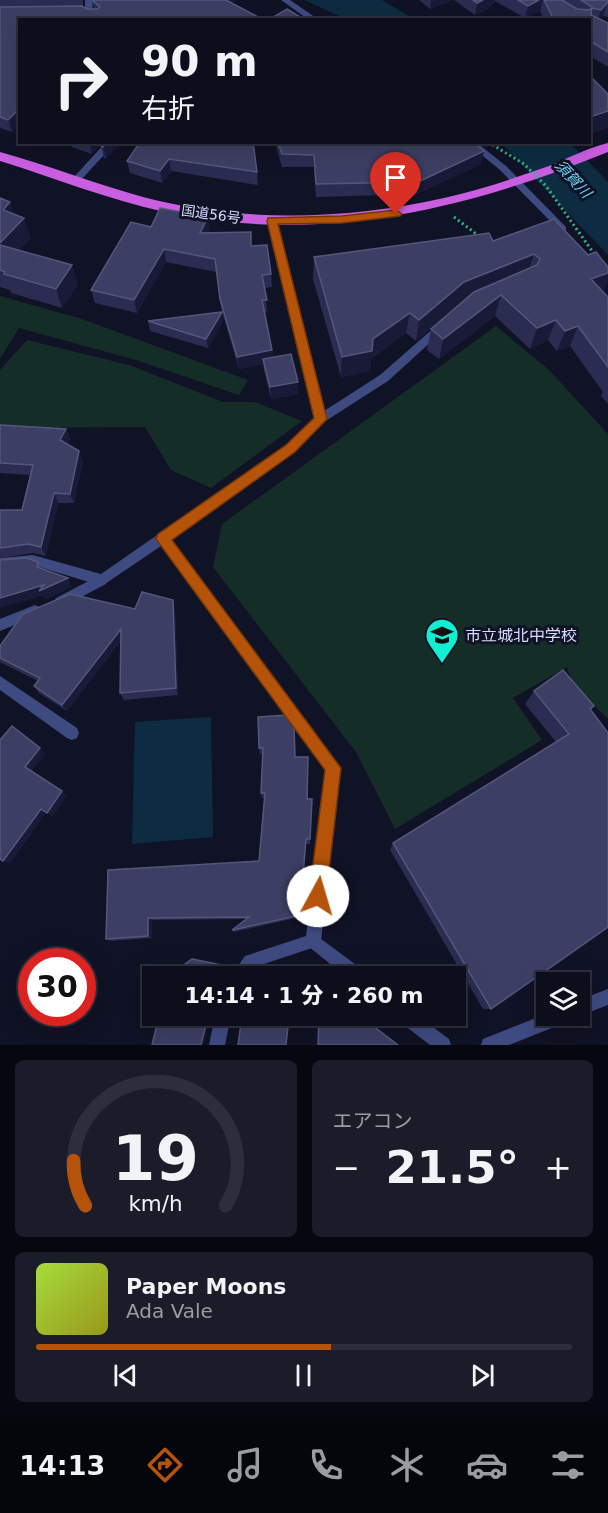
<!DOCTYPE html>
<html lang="ja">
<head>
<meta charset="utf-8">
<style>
  :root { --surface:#0c0e1c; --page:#1a1c29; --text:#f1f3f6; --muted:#9a9ca3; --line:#2c2e3b; --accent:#b45309 }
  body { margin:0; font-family:"DejaVu Sans","Noto Sans JP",sans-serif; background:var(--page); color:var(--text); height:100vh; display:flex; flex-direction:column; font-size:22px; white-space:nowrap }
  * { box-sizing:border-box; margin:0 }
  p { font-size:20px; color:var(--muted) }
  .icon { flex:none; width:33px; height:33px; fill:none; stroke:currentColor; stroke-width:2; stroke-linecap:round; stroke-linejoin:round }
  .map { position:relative; height:1045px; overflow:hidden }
  .panel { display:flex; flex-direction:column; gap:15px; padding:15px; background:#07080f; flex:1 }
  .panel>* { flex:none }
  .guide { position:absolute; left:18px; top:18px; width:573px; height:126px; border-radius:0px; box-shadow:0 6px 24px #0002,0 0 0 2px var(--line); background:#0c0e1c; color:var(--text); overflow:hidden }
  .fabs { position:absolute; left:536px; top:972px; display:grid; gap:12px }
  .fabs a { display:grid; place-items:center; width:54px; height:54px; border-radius:0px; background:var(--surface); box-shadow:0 6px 24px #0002,0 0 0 2px var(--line); font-size:30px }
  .speed { position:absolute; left:18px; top:948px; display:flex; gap:12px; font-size:30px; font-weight:700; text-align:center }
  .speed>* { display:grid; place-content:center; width:78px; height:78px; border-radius:50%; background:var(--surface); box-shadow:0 6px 24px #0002,0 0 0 2px var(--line); line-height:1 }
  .speed .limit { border:9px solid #d22; background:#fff; color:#111 }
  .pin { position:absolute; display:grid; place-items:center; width:51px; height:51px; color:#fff; margin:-62px -26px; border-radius:50% 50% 50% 0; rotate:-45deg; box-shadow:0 0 6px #0007 }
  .pin .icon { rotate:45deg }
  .me { position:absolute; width:66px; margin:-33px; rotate:6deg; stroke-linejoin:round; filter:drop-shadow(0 0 4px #0008) }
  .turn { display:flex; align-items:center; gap:21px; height:126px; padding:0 24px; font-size:27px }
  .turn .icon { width:78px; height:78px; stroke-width:2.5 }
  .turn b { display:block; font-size:42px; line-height:51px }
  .big { font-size:45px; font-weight:800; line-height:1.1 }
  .panel .card { flex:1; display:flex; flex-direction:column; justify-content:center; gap:9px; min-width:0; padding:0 21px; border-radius:9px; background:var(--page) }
  .panel .dial { align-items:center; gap:0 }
  .dial svg { height:156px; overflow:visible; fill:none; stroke:var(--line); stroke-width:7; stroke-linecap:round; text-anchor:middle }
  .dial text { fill:var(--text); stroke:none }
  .song { display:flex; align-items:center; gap:18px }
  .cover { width:72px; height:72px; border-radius:9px; background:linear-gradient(135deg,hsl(80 70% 55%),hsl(60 70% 35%)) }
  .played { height:6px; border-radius:3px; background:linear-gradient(90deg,var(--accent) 55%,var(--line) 55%) }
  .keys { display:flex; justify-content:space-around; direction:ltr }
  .heat { display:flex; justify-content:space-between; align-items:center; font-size:33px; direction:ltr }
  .panel .tiles { flex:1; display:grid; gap:15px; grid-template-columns:1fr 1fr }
  .card:last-child { grid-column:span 2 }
  .trip { position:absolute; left:142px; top:966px; width:324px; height:60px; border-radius:0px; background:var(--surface); box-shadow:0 6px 24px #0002,0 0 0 2px var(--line); font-weight:800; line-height:60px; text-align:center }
  .tab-bar { display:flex; height:96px; justify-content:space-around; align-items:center; background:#05060b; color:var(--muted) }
  .tab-bar .icon { width:42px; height:42px }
  .tab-bar .active { color:var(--accent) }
  .tab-bar b { font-size:27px; color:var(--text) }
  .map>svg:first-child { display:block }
  .green { fill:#142e27 }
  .water { fill:#0d2c41 }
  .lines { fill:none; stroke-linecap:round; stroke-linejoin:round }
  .path { stroke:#37b08c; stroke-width:3; stroke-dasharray:2 3; stroke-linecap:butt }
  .service { fill:#3e4b81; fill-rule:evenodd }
  .minor { fill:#3e4b81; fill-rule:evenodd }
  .trunk { fill:#c95ee0; fill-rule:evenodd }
  .path-bridge { stroke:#37b08c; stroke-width:3; stroke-dasharray:2 3; stroke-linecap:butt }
  .wall { fill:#2a2c51 }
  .shaded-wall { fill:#181a38 }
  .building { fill:#3c3f63; stroke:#54577c; stroke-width:1.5 }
  .route { fill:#b45309; stroke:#753606; stroke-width:1.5 }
  .labels { text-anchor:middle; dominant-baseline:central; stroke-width:6; stroke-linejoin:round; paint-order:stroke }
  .far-street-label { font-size:14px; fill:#d6dbfd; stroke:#101225 }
  .far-water-label { font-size:15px; font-style:italic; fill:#6bd7f6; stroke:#101225 }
  .poi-label { font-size:16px; fill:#d6dbfd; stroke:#101225; text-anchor:start }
</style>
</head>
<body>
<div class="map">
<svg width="608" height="1045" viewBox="0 0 608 1045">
  <rect width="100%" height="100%" fill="#101225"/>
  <path class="green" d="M0 296 82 319 248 380 239 395 136 360 19 328 0 359Z
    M496 326 549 370 608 434V719L573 684 567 667 513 698 542 740 395 829 356 752 213 567 222 524Z
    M27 340 129 365 223 402H255L302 421 211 488 171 470 145 427 0 428V370Z"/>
  <path class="water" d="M304 0H382L414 19H346Z
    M501 143H570L608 182V255Z
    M211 717 213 837 132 844 135 722Z"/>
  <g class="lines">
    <path class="path" d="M454 217 479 236"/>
    <path class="service" d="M102 574 106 576 108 580 106 584 64 606 60 608 56 606 54 602 56 598Z
      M35 605 39 607 41 611 39 615 0 631V619Z
      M0 676 77 728 79 733 77 738 72 740 67 738 0 690Z
      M313 933 363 970 365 976H345L308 946 305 941 308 936Z
      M608 989V1005L579 1016H578L579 1000Z
      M546 1014 569 1016 567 1022 509 1045H481L483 1039Z
      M398 1016H418L449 1039 451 1045H430L400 1022Z"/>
    <path class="minor" d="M85 0H93L92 13 100 20H90L85 16Z
      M281 0H290L319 20H309Z
      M106 142H116L79 182H73V178Z
      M466 142H476L506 166 566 227V231H560L500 170Z
      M272 218 277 221 324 411 380 375 436 326 440 325 445 329 388 381 324 422 295 451 170 539 340 768 321 941 318 946 255 967 248 976H231L245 956 306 936 326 770 161 546 102 586 33 565 0 568V558L33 555 101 574 287 445 314 418 267 221Z
      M215 1016H231L225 1045H209Z"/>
    <path class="trunk" d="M608 143V152C465 210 318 245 165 212 109 200 55 178 0 161V152C48 165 95 184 143 197 242 223 345 220 444 198 480 190 515 178 549 166 568 158 588 148 608 143Z"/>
    <path class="path-bridge" d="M488 142 524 164 546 186 595 255"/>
  </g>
  <path class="wall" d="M0 0H83V7L87 9H94L92 0H237L232 3 20 20 12 132 0 128Z
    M419 0H453L430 9Z
    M454 0H608V17L603 16 600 19 608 23V67L590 56V20H544L540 11 525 18 495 1 488 9 475 15Z
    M71 142H102L92 154 72 147Z
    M104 142 106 159 104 158 101 146Z
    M140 142 257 172 258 185 171 171 162 183 130 173 127 161Z
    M275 142H473L481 164 417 194 316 197 314 167H282Z
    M0 198 15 214 31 238 19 250 78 284 62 308 11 293 10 290 0 287Z
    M554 219 608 281 603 292 608 297V404L601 396 603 392 570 346 557 351 548 340 530 349 495 316 439 359 427 350 431 329 464 301 459 303 416 341 406 333 371 359 370 371 341 377 313 279 314 257 493 241Z
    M151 227 210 230 208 233 252 246 271 274 272 287 265 288 267 312 265 313 272 350 273 358 298 394 271 399 264 371 263 364 239 369 222 312 216 272 166 262 137 313 95 303 91 290Z
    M148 321 223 322 208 348 150 331Z
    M0 425 66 429 70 439 67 444 83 461 74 503H58L46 556 33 553 0 558V510H22L30 475 0 473Z
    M175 608 178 695 124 700 120 693 121 641 67 711 39 693 34 686 38 681 0 662V646L135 609Z
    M534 691 594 706 591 710 491 1009H483L390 850 393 843 556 742 525 704Z
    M258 717 295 757 307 799H312L310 844H306L302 890 299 889 296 918 234 932 232 930 246 919 152 920V938L111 941 106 939 259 861 264 798H262L261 793 263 754H260L259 748Z"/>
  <path class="shaded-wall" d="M221 0H237L221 10Z
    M431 0H453L430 9Z
    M483 0H495L488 9 475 15 477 3Z
    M539 0H543L540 11 525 18 528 6Z
    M607 3 603 16 597 22 601 10Z
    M20 108V125L12 132 8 120Z
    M608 111V128L590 134V117Z
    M89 142H102L92 154Z
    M107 142H122L106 159 103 147Z
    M484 151 481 164 417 194 418 182Z
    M169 159 171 171 162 183 160 171Z
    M10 202 18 222 3 210Z
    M208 217 210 230 202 246 200 233Z
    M24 218 31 238 6 264 0 250V243Z
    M164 249 166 262 137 313 134 300Z
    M534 254 527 275 459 303 416 341 419 320 464 282Z
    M72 265 78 284 62 308 56 289Z
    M608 273V281L603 293 591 279Z
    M501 295 495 316 439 359 443 339Z
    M222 312 223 322 208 348 206 339Z
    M410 313 406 333 371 359 370 371 341 377 342 357 373 339Z
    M556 320 548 340 530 349 537 328Z
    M578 326 570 346 557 351 565 331Z
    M272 350 273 362 263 359V364L239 369 237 357Z
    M298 382V394L271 399 270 387Z
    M66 429 70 439 64 451 60 440Z
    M79 451 83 461 74 503 70 494Z
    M54 493 58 503 46 556 41 547Z
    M68 578 72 587 45 600 42 596 0 608V598Z
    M173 600 175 608 178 695 176 688Z
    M121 629 125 636 67 711 62 705Z
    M40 748 46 754 31 772 25 767Z
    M62 791 67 796 52 817 47 813Z
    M41 809 46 813 10 864 3 861Z
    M148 918 152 920V938L148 936Z
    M222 965 224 966 221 976H219Z
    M208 1016H211L203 1045H201Z"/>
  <path class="building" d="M92 0H226L264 20H20V108L8 120 0 117V7L82 6 87 9H97L100 7Z
    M473 0H483L477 3Z
    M518 0H539L528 6Z
    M544 0H562L577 9 590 10 592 7 581 0H608V3H607L601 10 592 8 591 15 608 23V52L590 41V20H554Z
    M287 9 305 20H268Z
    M590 76 608 94V111L590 117Z
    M104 142H107L103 147 101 146Z
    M140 142H253L257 172 169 159 160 171 127 161Z
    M278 142H473L484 151 418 182 316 184 314 155 282 154Z
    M0 198 10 202 3 210 24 218 0 243Z
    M160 208 208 217 200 233 251 232V246L267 245 271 274 262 275 267 300H262L272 350 237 357 220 299 215 259 164 249 134 300 91 290 131 222 151 227Z
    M554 219 588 255 596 252 608 267V273L591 279 608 297V367L578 326 565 331 556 320 537 328 501 295 443 339 431 329 474 292 537 265 540 259 534 254 464 282 419 320 410 313 373 339 372 351 342 357 314 257 489 233 493 241Z
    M0 245 72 265 56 289 4 274 5 272 0 270Z
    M222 312 206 339 148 321Z
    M291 354 298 382 270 387 263 359Z
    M0 425 66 429 60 440 79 451 70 494 54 493 41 547 28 544 0 548V510H22L33 465 0 463Z
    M27 558 38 562 37 567 68 578 39 591 44 585 0 598V560Z
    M142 592 173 600 176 688 120 693 121 629 62 705 34 686 40 678 0 658V646L23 614 70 594 135 609Z
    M563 670 594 706 590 709 608 733V927L491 1009 393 843 569 734 534 691Z
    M287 715 294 724 295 757H308L307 799H312L310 839H306L302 886H299L296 916 232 930 249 917 148 918V936L106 939 108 870 259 861 265 793H261L263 748H259L258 717Z
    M12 726 40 748 25 767 62 791 47 813 41 809 3 861 0 859V740Z
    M192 959 222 965 219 976H168Z
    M252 971 278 976H248Z
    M159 1016H208L201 1045H152Z
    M242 1016H296L295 1017H289L286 1045H238Z
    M319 1016H360L398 1045H318Z"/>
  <path class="route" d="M396 210 402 214 400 216 342 223 278 224 327 419 295 452 172 540 341 768 326 896 324 902 318 904 312 902 309 896 325 770 156 539 158 534 286 445 314 418 267 221 268 218 342 216Z"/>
  <defs>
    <symbol id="school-pin" viewBox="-11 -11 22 30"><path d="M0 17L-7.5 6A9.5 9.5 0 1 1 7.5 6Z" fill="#0ef0d1" stroke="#101225"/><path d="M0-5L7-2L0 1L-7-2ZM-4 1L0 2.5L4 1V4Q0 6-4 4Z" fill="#111"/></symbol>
  </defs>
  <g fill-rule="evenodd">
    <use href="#school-pin" x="423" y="616" width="38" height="52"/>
  </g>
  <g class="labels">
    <g class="far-street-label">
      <text transform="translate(211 214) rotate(8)">国道56号</text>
    </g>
    <g class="far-water-label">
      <text transform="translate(573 179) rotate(47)">須賀川</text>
    </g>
    <g class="poi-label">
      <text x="465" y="635">市立城北中学校</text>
    </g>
  </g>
</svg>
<div class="fabs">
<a><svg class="icon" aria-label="layers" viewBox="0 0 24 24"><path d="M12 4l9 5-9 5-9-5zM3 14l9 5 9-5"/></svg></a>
</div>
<div class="speed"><div class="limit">30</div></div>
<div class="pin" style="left:396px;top:214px;background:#d93025"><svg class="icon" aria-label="arrive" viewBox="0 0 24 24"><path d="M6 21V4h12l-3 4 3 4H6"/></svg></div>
<svg class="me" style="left:318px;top:896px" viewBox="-20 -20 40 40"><circle r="19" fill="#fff"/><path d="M0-13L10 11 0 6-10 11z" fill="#b45309"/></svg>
<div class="trip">14:14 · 1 分 · 260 m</div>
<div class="guide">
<div class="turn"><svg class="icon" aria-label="right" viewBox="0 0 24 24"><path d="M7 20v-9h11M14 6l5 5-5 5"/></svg><div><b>90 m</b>右折</div></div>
</div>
</div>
<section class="panel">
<div class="tiles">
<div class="card dial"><svg viewBox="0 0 100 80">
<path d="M14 69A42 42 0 1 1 86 69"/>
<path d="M14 69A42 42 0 0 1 8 46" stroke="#b45309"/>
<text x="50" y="56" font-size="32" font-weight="700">19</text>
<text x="50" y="72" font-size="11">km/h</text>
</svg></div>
<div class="card"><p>エアコン</p>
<div class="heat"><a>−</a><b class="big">21.5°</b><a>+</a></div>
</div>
<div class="card">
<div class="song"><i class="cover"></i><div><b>Paper Moons</b><p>Ada Vale</p></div></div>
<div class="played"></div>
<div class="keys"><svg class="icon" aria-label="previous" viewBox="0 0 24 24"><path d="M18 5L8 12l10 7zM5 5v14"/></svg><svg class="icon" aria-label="pause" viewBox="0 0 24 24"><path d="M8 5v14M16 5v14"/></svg><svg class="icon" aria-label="next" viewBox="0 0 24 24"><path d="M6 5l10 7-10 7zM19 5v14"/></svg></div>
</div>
</div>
</section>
<nav class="tab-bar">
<b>14:13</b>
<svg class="icon active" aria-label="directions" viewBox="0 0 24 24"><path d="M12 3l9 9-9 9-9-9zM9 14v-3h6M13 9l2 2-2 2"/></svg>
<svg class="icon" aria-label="music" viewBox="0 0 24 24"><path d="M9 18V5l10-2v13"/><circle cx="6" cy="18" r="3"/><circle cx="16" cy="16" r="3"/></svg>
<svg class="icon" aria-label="phone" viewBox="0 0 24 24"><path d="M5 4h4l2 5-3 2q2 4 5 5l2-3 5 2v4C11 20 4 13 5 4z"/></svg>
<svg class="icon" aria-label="climate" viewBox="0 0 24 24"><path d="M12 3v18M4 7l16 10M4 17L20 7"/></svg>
<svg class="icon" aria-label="car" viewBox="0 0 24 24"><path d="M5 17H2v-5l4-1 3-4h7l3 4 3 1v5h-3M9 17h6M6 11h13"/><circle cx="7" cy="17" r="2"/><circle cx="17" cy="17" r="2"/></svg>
<svg class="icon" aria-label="filters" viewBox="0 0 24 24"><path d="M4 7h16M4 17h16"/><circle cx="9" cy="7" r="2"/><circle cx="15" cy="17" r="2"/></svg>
</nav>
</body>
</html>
